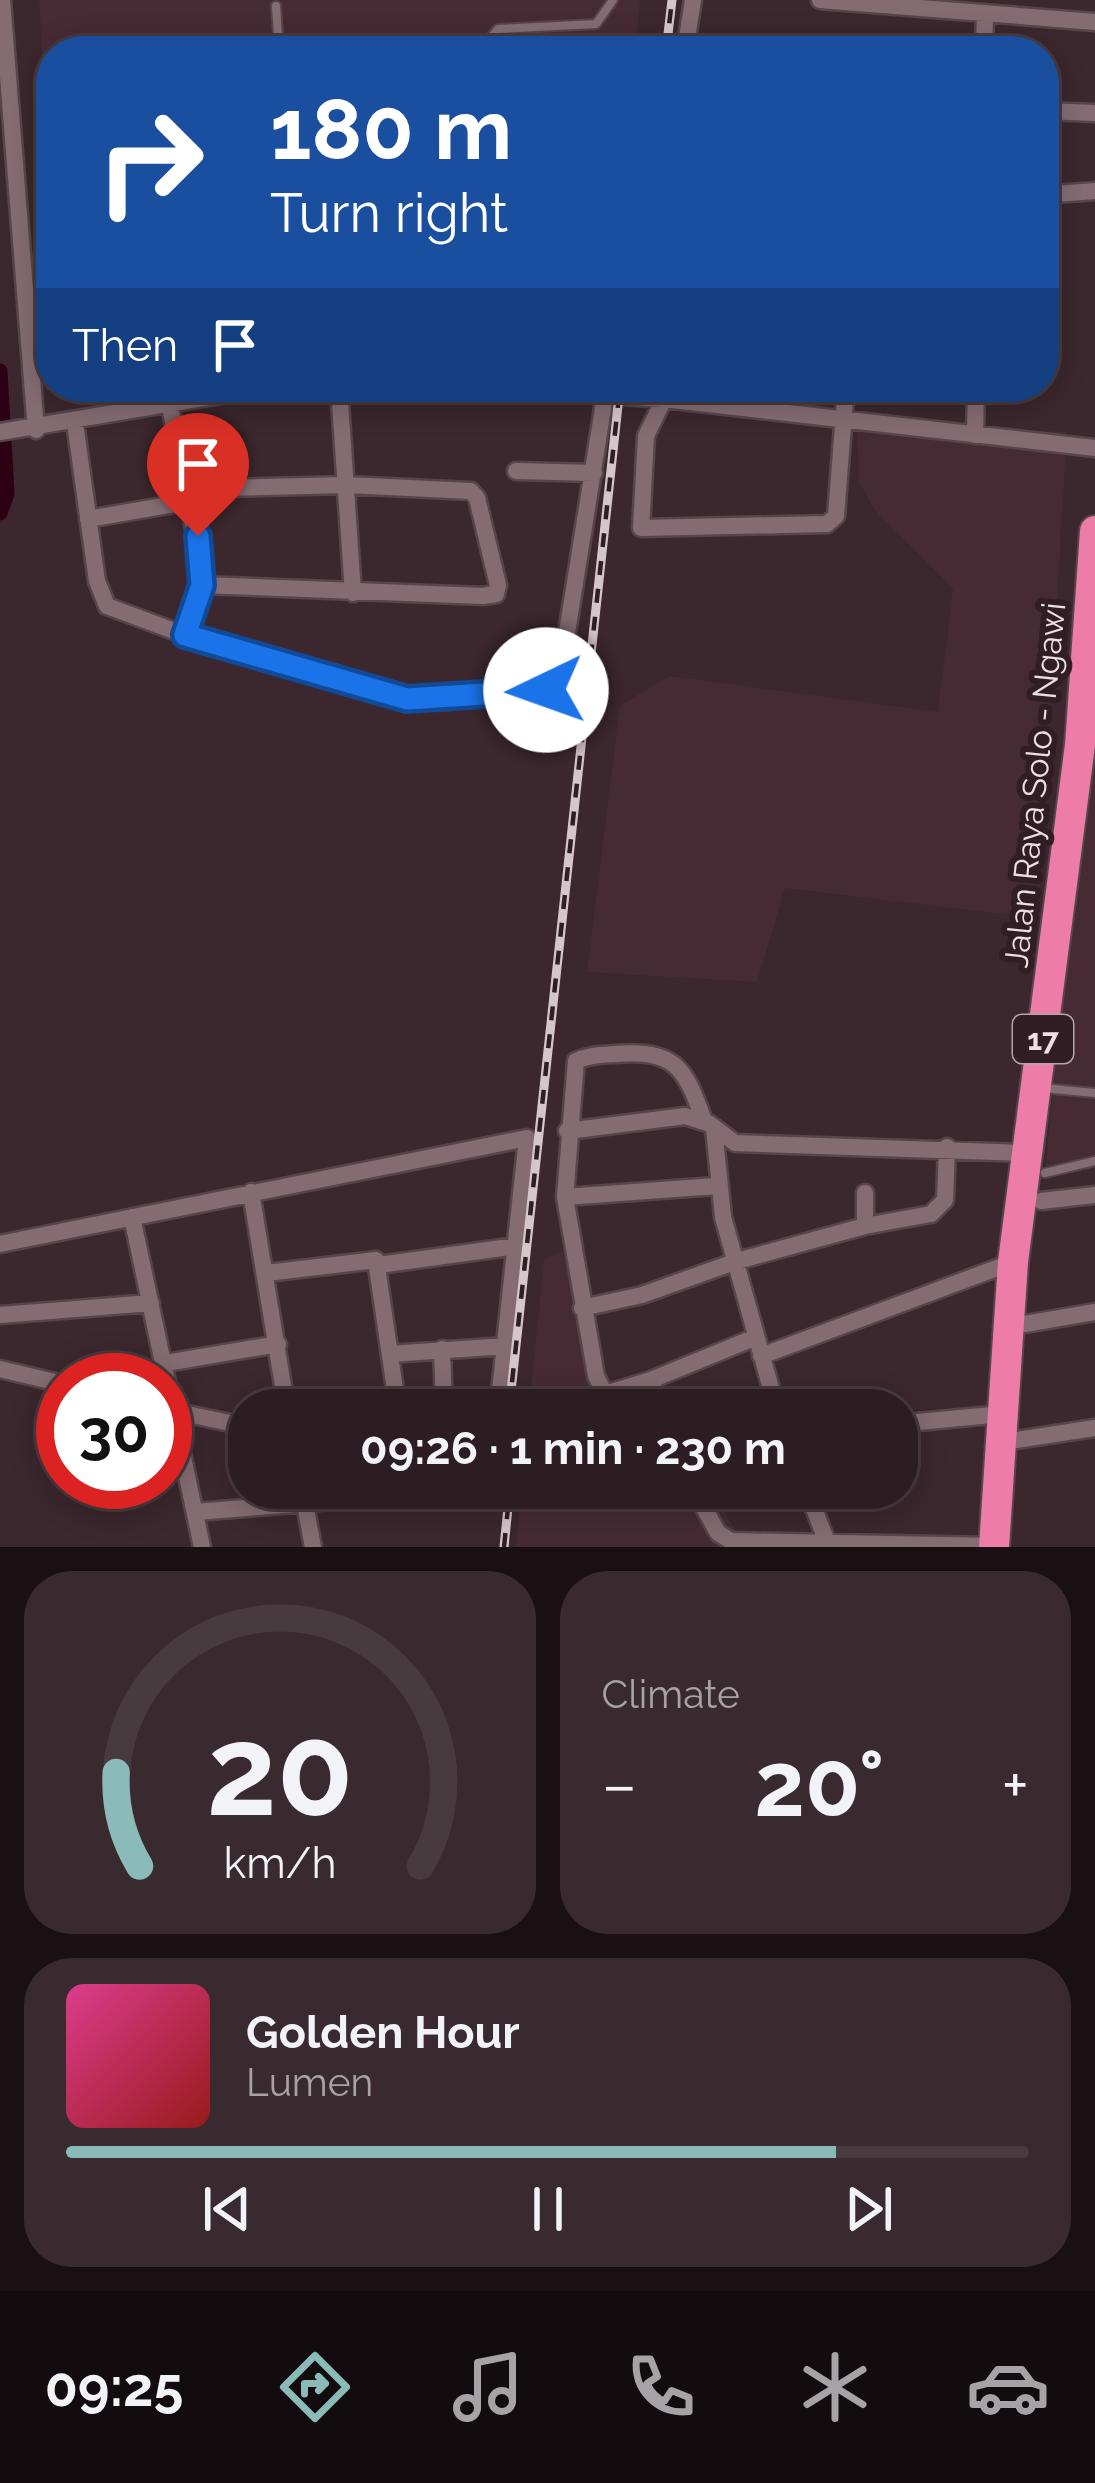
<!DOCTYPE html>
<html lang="en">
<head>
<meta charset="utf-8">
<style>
  :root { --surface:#2c1d22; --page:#382a2f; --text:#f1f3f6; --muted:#a6a2a5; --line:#483b40; --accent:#8bbbb9 }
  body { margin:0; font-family:Raleway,sans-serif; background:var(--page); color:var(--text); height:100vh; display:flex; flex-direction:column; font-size:45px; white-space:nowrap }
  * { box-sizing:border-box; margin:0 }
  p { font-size:39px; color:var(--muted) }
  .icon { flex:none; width:66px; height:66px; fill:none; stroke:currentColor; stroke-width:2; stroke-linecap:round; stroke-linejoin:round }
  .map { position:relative; height:1547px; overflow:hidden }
  .side { display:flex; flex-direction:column; gap:24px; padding:24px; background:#181013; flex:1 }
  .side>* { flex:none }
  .banner { position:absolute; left:36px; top:36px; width:1023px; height:366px; border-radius:48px; box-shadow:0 6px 30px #0003,0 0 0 3px var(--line); background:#1a4fa0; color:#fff; overflow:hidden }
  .speed { position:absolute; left:36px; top:1353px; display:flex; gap:24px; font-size:60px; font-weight:700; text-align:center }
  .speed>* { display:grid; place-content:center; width:156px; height:156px; border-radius:50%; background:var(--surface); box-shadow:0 6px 30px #0003,0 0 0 3px var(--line); line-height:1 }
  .speed .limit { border:18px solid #d22; background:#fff; color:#111 }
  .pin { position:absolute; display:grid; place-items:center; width:102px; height:102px; color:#fff; margin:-123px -51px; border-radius:50% 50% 50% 0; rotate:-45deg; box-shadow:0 0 12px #0007 }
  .pin .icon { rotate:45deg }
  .me { position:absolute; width:132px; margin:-66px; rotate:267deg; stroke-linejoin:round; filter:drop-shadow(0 0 9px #0008) }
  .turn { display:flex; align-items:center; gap:42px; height:252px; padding:0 36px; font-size:54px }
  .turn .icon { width:156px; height:156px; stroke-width:2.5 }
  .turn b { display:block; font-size:84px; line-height:102px }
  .then { display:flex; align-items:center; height:114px; padding:0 36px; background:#0003; gap:24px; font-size:45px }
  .big { font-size:90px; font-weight:700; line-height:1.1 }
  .side .widget { flex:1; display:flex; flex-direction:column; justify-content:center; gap:18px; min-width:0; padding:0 42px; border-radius:48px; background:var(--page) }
  .side .dial { align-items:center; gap:0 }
  .dial svg { height:312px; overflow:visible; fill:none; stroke:var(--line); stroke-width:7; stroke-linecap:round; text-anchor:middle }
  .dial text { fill:var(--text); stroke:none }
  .song { display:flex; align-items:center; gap:36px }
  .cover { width:144px; height:144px; border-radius:18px; background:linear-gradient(135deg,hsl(330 70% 55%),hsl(0 70% 35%)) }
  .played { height:12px; border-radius:6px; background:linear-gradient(90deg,var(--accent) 80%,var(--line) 80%) }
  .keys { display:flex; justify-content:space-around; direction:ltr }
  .heat { display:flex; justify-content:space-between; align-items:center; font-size:66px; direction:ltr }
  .side .tiles { flex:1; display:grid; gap:24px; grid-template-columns:1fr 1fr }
  .widget:last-child { grid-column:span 2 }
  .trip { position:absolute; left:228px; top:1389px; width:690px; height:120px; border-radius:48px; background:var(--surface); box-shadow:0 6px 30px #0003,0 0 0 3px var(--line); font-weight:700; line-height:120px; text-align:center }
  .tab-bar { display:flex; height:192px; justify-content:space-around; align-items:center; background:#120c0e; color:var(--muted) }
  .tab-bar .icon { width:84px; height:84px }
  .tab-bar .selected { color:var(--accent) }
  .tab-bar b { font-size:54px; color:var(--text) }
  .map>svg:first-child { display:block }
  .built { fill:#472b34 }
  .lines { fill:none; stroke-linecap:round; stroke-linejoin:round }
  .canal { stroke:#2e0013; stroke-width:15 }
  .lane-casing { stroke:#57454b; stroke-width:12 }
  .street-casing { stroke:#57454b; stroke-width:21 }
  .highway-casing { stroke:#57454b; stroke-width:34 }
  .lane { stroke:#856c73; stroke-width:8 }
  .street { stroke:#856c73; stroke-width:16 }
  .highway { stroke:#ed7da6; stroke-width:30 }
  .rail-casing { stroke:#d5c6cb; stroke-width:9 }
  .rail { stroke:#311d24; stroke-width:4.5; stroke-dasharray:14; stroke-linecap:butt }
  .route-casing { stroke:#114b97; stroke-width:30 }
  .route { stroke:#1a73e8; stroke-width:21 }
  .labels { text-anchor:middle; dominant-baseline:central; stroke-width:12; stroke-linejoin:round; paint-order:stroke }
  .shield { fill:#311d24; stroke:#b5a5aa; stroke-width:3 }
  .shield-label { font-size:30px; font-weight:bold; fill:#eddfe3 }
  .street-label { font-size:33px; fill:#eddfe3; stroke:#311d24 }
</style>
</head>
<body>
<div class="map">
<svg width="1095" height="1547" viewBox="0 0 1095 1547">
  <rect width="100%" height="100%" fill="#3b272d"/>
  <path class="built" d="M39 0H640L635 51H51V191Z
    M857 424 1067 432 1037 918 785 888 757 982 587 972 620 706 669 676 938 712 953 588 877 513 859 483Z
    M1095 646V1166L1045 1173Z
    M570 1248 605 1394 651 1380 668 1410H529L544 1259Z
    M522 1488H711L742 1542 952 1547H516Z"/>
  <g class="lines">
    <path class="canal" d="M0 371 7 494 0 513"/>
    <defs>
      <path id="lane" d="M276 6 279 51
        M493 51 492 36 498 29 596 24 613 0
        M1043 1088 1095 1093
        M1045 1173 1095 1161"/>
      <path id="street" d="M2 0 36 430
        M820 0 1095 22
        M685 51 693 0
        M984 51 985 13
        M1044 111 1095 113
        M1044 195 1095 191
        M339 387 353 593
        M498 387 664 399 1095 448
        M664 399 646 436 641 528 827 524 836 516 846 387
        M170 406 202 571 185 635
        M75 423 97 581 107 606 185 635 384 695 448 701 497 691 546 690 560 676 605 396
        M0 432 268 387
        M975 435 976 387
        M516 471 594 473
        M189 489 347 485 471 491 477 498 498 585 496 594 483 596 202 585
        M88 519 191 501
        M714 1128 723 1217 777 1410
        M567 1131 685 1116 710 1124 735 1143 1028 1153
        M251 1192 287 1410
        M565 1197 716 1186
        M1041 1201 1095 1195
        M132 1217 202 1547
        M865 1226V1193
        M0 1244 527 1138 498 1410
        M379 1265 516 1246
        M267 1273 376 1260 398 1410
        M582 1308 642 1295 737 1261 865 1226 931 1214 945 1200 947 1147
        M0 1315 151 1303
        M1025 1324 1095 1312
        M442 1349 444 1410
        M390 1354 506 1346
        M761 1356 1013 1262
        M166 1363 278 1344
        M0 1369 63 1384
        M651 1380 756 1337
        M168 1410 249 1427
        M661 1410 651 1380 605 1394 596 1376 565 1197 576 1061C588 1055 601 1055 614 1054 675 1049 685 1067 704 1121
        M897 1424 1002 1414
        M1016 1440 1095 1428
        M302 1488 313 1547
        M693 1488 718 1533 731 1541 994 1546
        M806 1488 827 1542
        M196 1512 406 1495"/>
      <path id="highway" d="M994 1547 1013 1262 1080 745 1095 531"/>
    </defs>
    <use href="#lane" class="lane-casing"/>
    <use href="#street" class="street-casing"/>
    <use href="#highway" class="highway-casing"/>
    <use href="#lane" class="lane"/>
    <use href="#street" class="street"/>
    <use href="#highway" class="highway"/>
    <defs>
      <path id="rail" d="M666 51 672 0
        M509 1410 620 387
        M504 1547 510 1488"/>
    </defs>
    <use href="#rail" class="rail-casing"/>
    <use href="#rail" class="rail"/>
  </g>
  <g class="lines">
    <defs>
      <path id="route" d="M198 536 202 585 185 635 407 699 546 690"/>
    </defs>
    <use href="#route" class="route-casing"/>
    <use href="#route" class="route"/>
  </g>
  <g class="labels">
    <rect class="shield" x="1013" y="1015" width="60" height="48" rx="9"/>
    <g class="shield-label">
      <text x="1043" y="1039">17</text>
    </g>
    <g class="street-label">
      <text transform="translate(1035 785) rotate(-84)">Jalan Raya Solo - Ngawi</text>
    </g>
  </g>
</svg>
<div class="speed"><div class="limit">30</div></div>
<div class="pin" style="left:198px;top:536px;background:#d93025"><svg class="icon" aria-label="arrive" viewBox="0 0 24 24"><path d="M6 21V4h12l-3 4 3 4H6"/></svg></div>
<svg class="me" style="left:546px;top:690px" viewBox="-20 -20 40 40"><circle r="19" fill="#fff"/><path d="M0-13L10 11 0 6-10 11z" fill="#1a73e8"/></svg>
<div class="trip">09:26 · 1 min · 230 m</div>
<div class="banner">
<div class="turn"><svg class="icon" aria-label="right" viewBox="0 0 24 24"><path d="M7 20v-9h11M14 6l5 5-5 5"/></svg><div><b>180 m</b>Turn right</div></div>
<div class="then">Then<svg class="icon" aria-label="arrive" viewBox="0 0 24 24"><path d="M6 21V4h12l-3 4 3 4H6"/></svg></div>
</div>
</div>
<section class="side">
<div class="tiles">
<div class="widget dial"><svg viewBox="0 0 100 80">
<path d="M14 69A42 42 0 1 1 86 69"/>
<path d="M14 69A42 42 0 0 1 8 45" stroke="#8bbbb9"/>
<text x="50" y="56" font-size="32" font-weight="700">20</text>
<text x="50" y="72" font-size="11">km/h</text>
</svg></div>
<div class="widget"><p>Climate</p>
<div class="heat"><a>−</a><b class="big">20°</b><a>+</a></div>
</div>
<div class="widget">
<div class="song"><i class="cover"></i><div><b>Golden Hour</b><p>Lumen</p></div></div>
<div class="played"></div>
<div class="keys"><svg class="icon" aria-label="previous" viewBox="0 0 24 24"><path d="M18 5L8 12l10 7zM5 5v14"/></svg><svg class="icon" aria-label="pause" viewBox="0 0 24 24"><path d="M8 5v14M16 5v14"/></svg><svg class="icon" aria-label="next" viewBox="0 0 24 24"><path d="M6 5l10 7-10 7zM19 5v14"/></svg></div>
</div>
</div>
</section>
<nav class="tab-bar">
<b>09:25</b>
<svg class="icon selected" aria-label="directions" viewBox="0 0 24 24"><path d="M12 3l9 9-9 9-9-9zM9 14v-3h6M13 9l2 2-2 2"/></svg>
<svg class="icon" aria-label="music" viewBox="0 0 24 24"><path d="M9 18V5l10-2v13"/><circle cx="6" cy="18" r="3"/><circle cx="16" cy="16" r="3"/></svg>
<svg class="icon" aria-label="phone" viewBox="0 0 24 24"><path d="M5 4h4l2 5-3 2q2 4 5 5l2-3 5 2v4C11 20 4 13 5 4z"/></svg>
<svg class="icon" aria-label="climate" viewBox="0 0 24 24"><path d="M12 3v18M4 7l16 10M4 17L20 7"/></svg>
<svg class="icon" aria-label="car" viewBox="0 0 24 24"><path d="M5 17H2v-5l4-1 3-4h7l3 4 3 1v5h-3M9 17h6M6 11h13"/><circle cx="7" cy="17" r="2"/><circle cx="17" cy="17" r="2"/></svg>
</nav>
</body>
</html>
